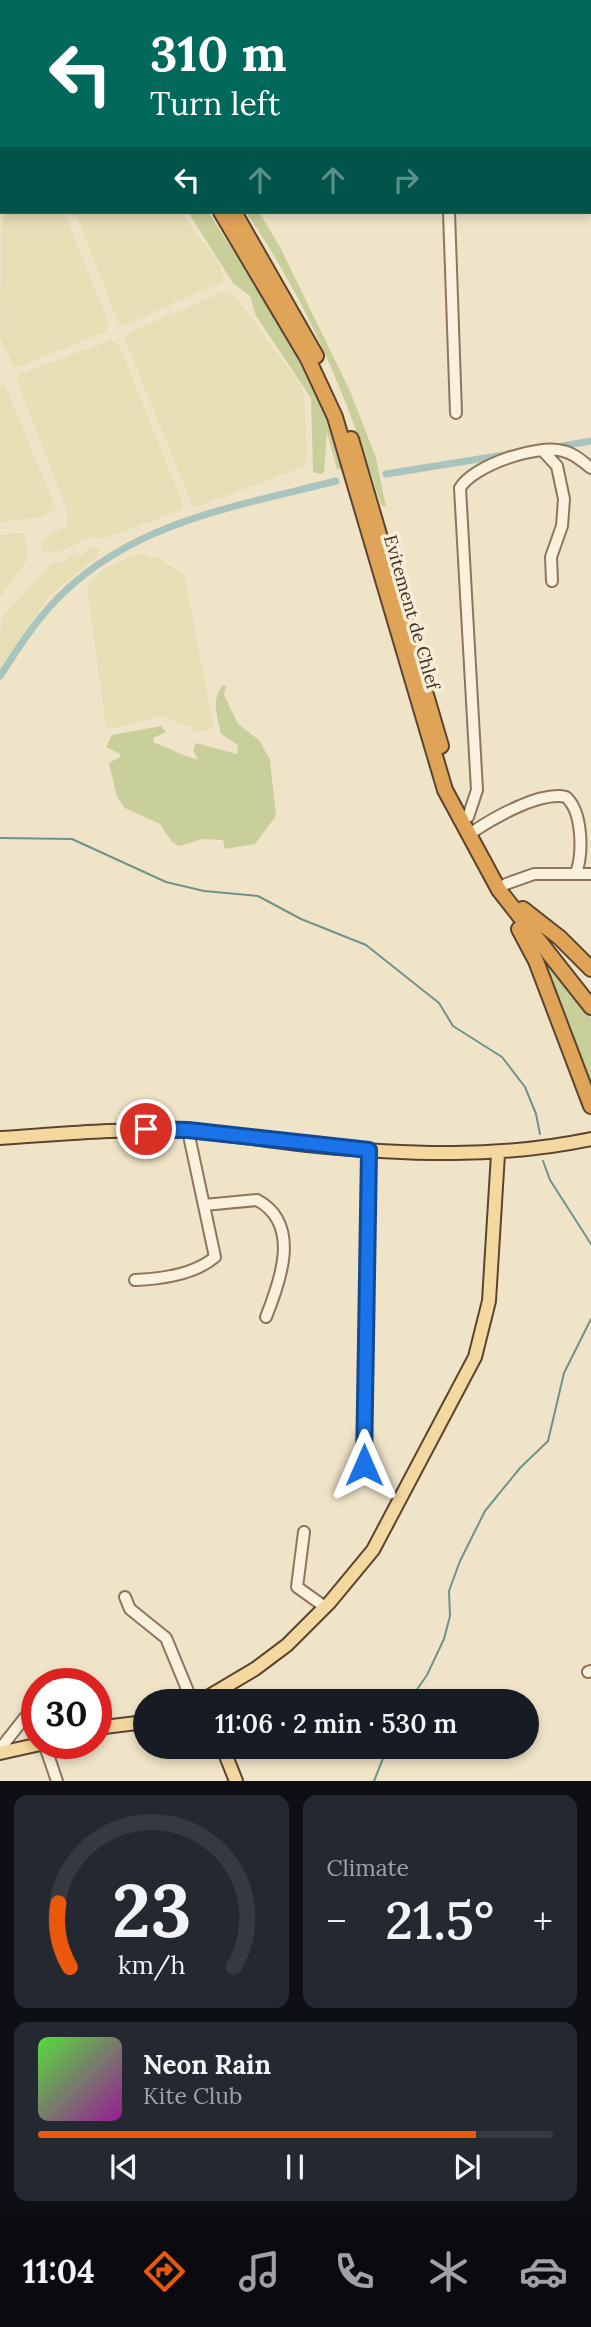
<!DOCTYPE html>
<html lang="en">
<head>
<meta charset="utf-8">
<style>
  :root { --surface:#171b24; --page:#242831; --text:#f1f3f6; --muted:#9ea1a6; --line:#363941; --accent:#ea580c }
  body { margin:0; font-family:Lora,serif; background:var(--page); color:var(--text); height:100vh; display:flex; flex-direction:column; font-size:26px; white-space:nowrap }
  * { box-sizing:border-box; margin:0 }
  p { font-size:23px; color:var(--muted) }
  .icon { flex:none; width:38px; height:38px; fill:none; stroke:currentColor; stroke-width:2; stroke-linecap:round; stroke-linejoin:round }
  .map { position:relative; height:1781px; overflow:hidden }
  .sheet { display:flex; flex-direction:column; gap:14px; padding:14px; background:#0d0f14; flex:1 }
  .sheet>* { flex:none }
  .guide { position:absolute; left:0px; top:0px; width:592px; height:214px; box-shadow:0 4px 10px #0003; background:#00695c; color:#fff; overflow:hidden }
  .speed { position:absolute; left:21px; top:1668px; display:flex; gap:14px; font-size:35px; font-weight:700; text-align:center }
  .speed>* { display:grid; place-content:center; width:91px; height:91px; border-radius:50%; background:var(--surface); box-shadow:0 4px 10px #0003; line-height:1 }
  .speed .limit { border:10px solid #d22; background:#fff; color:#111 }
  .pin { position:absolute; display:grid; place-items:center; width:60px; height:60px; color:#fff; margin:-30px; border:4px solid #fff; border-radius:50%; box-shadow:0 2px 7px #0007 }
  .me { position:absolute; width:77px; margin:-38px; rotate:0deg; stroke-linejoin:round; filter:drop-shadow(0 0 5px #0008) }
  .turn { display:flex; align-items:center; gap:24px; height:147px; padding:0 35px; font-size:32px }
  .turn .icon { width:91px; height:91px; stroke-width:2.5 }
  .turn b { display:block; font-size:49px; line-height:60px }
  .lanes { display:flex; align-items:center; height:66px; padding:0 35px; background:#0003; justify-content:center; gap:35px; direction:ltr }
  .lanes .off { opacity:.35 }
  .big { font-size:52px; font-weight:600; line-height:1.1 }
  .sheet .card { flex:1; display:flex; flex-direction:column; justify-content:center; gap:10px; min-width:0; padding:0 24px; border-radius:14px; background:var(--page) }
  .sheet .dial { align-items:center; gap:0 }
  .dial svg { height:182px; overflow:visible; fill:none; stroke:var(--line); stroke-width:7; stroke-linecap:round; text-anchor:middle }
  .dial text { fill:var(--text); stroke:none }
  .song { display:flex; align-items:center; gap:21px }
  .cover { width:84px; height:84px; border-radius:10px; background:linear-gradient(135deg,hsl(110 70% 55%),hsl(300 70% 35%)) }
  .played { height:7px; border-radius:4px; background:linear-gradient(90deg,var(--accent) 85%,var(--line) 85%) }
  .keys { display:flex; justify-content:space-around; direction:ltr }
  .heat { display:flex; justify-content:space-between; align-items:center; font-size:38px; direction:ltr }
  .sheet .tiles { flex:1; display:grid; gap:14px; grid-template-columns:1fr 1fr }
  .card:last-child { grid-column:span 2 }
  .trip { position:absolute; left:133px; top:1689px; width:406px; height:70px; border-radius:35px; background:var(--surface); box-shadow:0 4px 10px #0003; font-weight:600; line-height:70px; text-align:center }
  .menu { display:flex; height:112px; justify-content:space-around; align-items:center; background:#090b0e; color:var(--muted) }
  .menu .icon { width:49px; height:49px }
  .menu .active { color:var(--accent) }
  .menu b { font-size:32px; color:var(--text) }
  .map>svg:first-child { display:block }
  .farmland { fill:#e6deb5 }
  .green { fill:#c9cf9b }
  .lines { fill:none; stroke-linecap:round; stroke-linejoin:round }
  .stream { stroke:#6f938a; stroke-width:2 }
  .canal { stroke:#a9c4bc; stroke-width:7 }
  .minor-casing { stroke:#8d765c; stroke-width:14 }
  .major-casing { stroke:#5b4430; stroke-width:16 }
  .highway-casing { stroke:#5b4430; stroke-width:18 }
  .minor { stroke:#faf1dc; stroke-width:10 }
  .major { stroke:#f3d9a0; stroke-width:12 }
  .highway { stroke:#e0a458; stroke-width:14 }
  .rail { stroke:#3d2e20; stroke-width:2; stroke-dasharray:12 12; stroke-linecap:butt }
  .route-casing { stroke:#114b97; stroke-width:18 }
  .route { stroke:#1a73e8; stroke-width:12 }
  .labels { text-anchor:middle; dominant-baseline:central; stroke-width:7; stroke-linejoin:round; paint-order:stroke }
  .street-label { font-size:18px; fill:#3d2e20; stroke:#f7eed8 }
</style>
</head>
<body>
<div class="map">
<svg width="591" height="1781" viewBox="0 0 591 1781">
  <rect width="100%" height="100%" fill="#f0e4c8"/>
  <path class="farmland" d="M2 195V212H64L109 324 105 332 15 368 0 338Z
    M75 212H181L220 265 224 281 125 325 119 324Z
    M224 292 237 298 299 383 304 394 307 458 303 467 199 506 192 505 125 339 127 333Z
    M111 340 119 345 183 505 181 510 106 538 91 537 58 552 48 553 42 550 41 543 53 532 67 527 68 513 17 380 19 374Z
    M0 384 5 385 56 509 41 517 0 522Z
    M18 533 24 534 28 559 0 597V535Z
    M92 546 99 550 98 556 49 596 0 668 1 619 51 564 65 561 75 552 80 556Z
    M138 554 159 558 184 575 214 728 196 732 191 727 160 716 115 728 106 727 87 585 104 568Z"/>
  <path class="green" d="M188 212H208L298 349 332 425 346 471 337 469 327 432 324 472 321 474 313 472 311 398 256 316 250 296 233 283Z
    M246 212H259L280 247 350 391 376 458 386 507 381 505C350 402 307 301 246 212Z
    M224 685 226 687 224 695 238 724 259 740 270 760 276 816 255 844 225 849 223 840 203 839 179 846 172 842 160 824 125 808 117 797 109 763 120 757V754L106 747 112 735 161 726 166 732 153 738 154 743C169 747 185 758 198 759L193 750 196 743 237 754 238 745 221 734C218 719 210 696 224 685Z
    M539 954 591 1018V1090Z"/>
  <g class="lines">
    <path class="stream" d="M0 838 72 839 166 882 204 891 258 896 301 919 366 945 439 1003 453 1026 502 1057 525 1087 536 1114 540 1134
      M543 1161 550 1180 591 1244
      M409 1701 427 1675 444 1639 450 1616 449 1591 460 1561 485 1511 520 1468 548 1441 564 1373 591 1319
      M374 1781 388 1746"/>
    <path class="canal" d="M557 447 591 441
      M386 474 504 455
      M0 676C19 647 37 618 62 594 137 521 238 506 336 481"/>
    <defs>
      <path id="minor" d="M430 0 431 2
        M449 212 456 413
        M544 452 557 466 564 499 562 526 551 557 552 581
        M468 817 477 790 460 488C474 465 537 444 563 451 574 453 583 462 591 468
        M474 831C495 817 541 791 566 797 583 812 583 854 576 873
        M506 884 534 874H591
        M204 1205 257 1200C302 1224 280 1282 266 1317
        M135 1280C161 1279 195 1274 215 1257L188 1131
        M364 1465 369 1150
        M304 1532 297 1587 325 1607
        M125 1597 130 1609 166 1638 192 1701
        M588 1672 591 1671
        M44 1743 57 1781
        M0 1749 37 1702"/>
      <path id="major" d="M0 1138C62 1134 123 1128 185 1131 229 1133 273 1142 317 1146 409 1155 500 1158 591 1139
        M201 1701 255 1669 287 1645 330 1602 373 1550 475 1357 489 1301 498 1154
        M96 1728 145 1722
        M222 1746 236 1781
        M0 1753 45 1743"/>
      <path id="highway" d="M84 0 85 2
        M100 2 107 0
        M157 2 164 0
        M243 2 251 0
        M0 30H2
        M0 45H2
        M0 62H2
        M221 212 308 359 335 417 445 790 499 890 591 1007
        M234 212 316 356
        M351 439 441 746
        M523 909 560 938 591 969
        M519 929 536 961 591 1106"/>
    </defs>
    <use href="#minor" class="minor-casing"/>
    <use href="#major" class="major-casing"/>
    <use href="#highway" class="highway-casing"/>
    <use href="#minor" class="minor"/>
    <use href="#major" class="major"/>
    <use href="#highway" class="highway"/>
    <path class="rail" d="M478 2 483 0
      M0 176 2 175"/>
  </g>
  <g class="lines">
    <defs>
      <path id="route" d="M146 1129 188 1130 369 1150 364 1465"/>
    </defs>
    <use href="#route" class="route-casing"/>
    <use href="#route" class="route"/>
  </g>
  <g class="labels">
    <g class="street-label">
      <text transform="translate(412 612) rotate(74)">Evitement de Chlef</text>
    </g>
  </g>
</svg>
<div class="speed"><div class="limit">30</div></div>
<div class="pin" style="left:146px;top:1129px;background:#d93025"><svg class="icon" aria-label="arrive" viewBox="0 0 24 24"><path d="M6 21V4h12l-3 4 3 4H6"/></svg></div>
<svg class="me" style="left:364px;top:1465px" viewBox="-20 -20 40 40"><path d="M0-17L14 15 0 8-14 15z" fill="#1a73e8" stroke="#fff" stroke-width="4"/></svg>
<div class="trip">11:06 · 2 min · 530 m</div>
<div class="guide">
<div class="turn"><svg class="icon" aria-label="left" viewBox="0 0 24 24"><path d="M17 20v-9H6M10 6l-5 5 5 5"/></svg><div><b>310 m</b>Turn left</div></div>
<div class="lanes"><svg class="icon" aria-label="left" viewBox="0 0 24 24"><path d="M17 20v-9H6M10 6l-5 5 5 5"/></svg><svg class="icon off" aria-label="ahead" viewBox="0 0 24 24"><path d="M12 20V5M6 11l6-6 6 6"/></svg><svg class="icon off" aria-label="ahead" viewBox="0 0 24 24"><path d="M12 20V5M6 11l6-6 6 6"/></svg><svg class="icon off" aria-label="right" viewBox="0 0 24 24"><path d="M7 20v-9h11M14 6l5 5-5 5"/></svg></div>
</div>
</div>
<section class="sheet">
<div class="tiles">
<div class="card dial"><svg viewBox="0 0 100 80">
<path d="M14 69A42 42 0 1 1 86 69"/>
<path d="M14 69A42 42 0 0 1 9 41" stroke="#ea580c"/>
<text x="50" y="56" font-size="32" font-weight="700">23</text>
<text x="50" y="72" font-size="11">km/h</text>
</svg></div>
<div class="card"><p>Climate</p>
<div class="heat"><a>−</a><b class="big">21.5°</b><a>+</a></div>
</div>
<div class="card">
<div class="song"><i class="cover"></i><div><b>Neon Rain</b><p>Kite Club</p></div></div>
<div class="played"></div>
<div class="keys"><svg class="icon" aria-label="previous" viewBox="0 0 24 24"><path d="M18 5L8 12l10 7zM5 5v14"/></svg><svg class="icon" aria-label="pause" viewBox="0 0 24 24"><path d="M8 5v14M16 5v14"/></svg><svg class="icon" aria-label="next" viewBox="0 0 24 24"><path d="M6 5l10 7-10 7zM19 5v14"/></svg></div>
</div>
</div>
</section>
<nav class="menu">
<b>11:04</b>
<svg class="icon active" aria-label="directions" viewBox="0 0 24 24"><path d="M12 3l9 9-9 9-9-9zM9 14v-3h6M13 9l2 2-2 2"/></svg>
<svg class="icon" aria-label="music" viewBox="0 0 24 24"><path d="M9 18V5l10-2v13"/><circle cx="6" cy="18" r="3"/><circle cx="16" cy="16" r="3"/></svg>
<svg class="icon" aria-label="phone" viewBox="0 0 24 24"><path d="M5 4h4l2 5-3 2q2 4 5 5l2-3 5 2v4C11 20 4 13 5 4z"/></svg>
<svg class="icon" aria-label="climate" viewBox="0 0 24 24"><path d="M12 3v18M4 7l16 10M4 17L20 7"/></svg>
<svg class="icon" aria-label="car" viewBox="0 0 24 24"><path d="M5 17H2v-5l4-1 3-4h7l3 4 3 1v5h-3M9 17h6M6 11h13"/><circle cx="7" cy="17" r="2"/><circle cx="17" cy="17" r="2"/></svg>
</nav>
</body>
</html>
